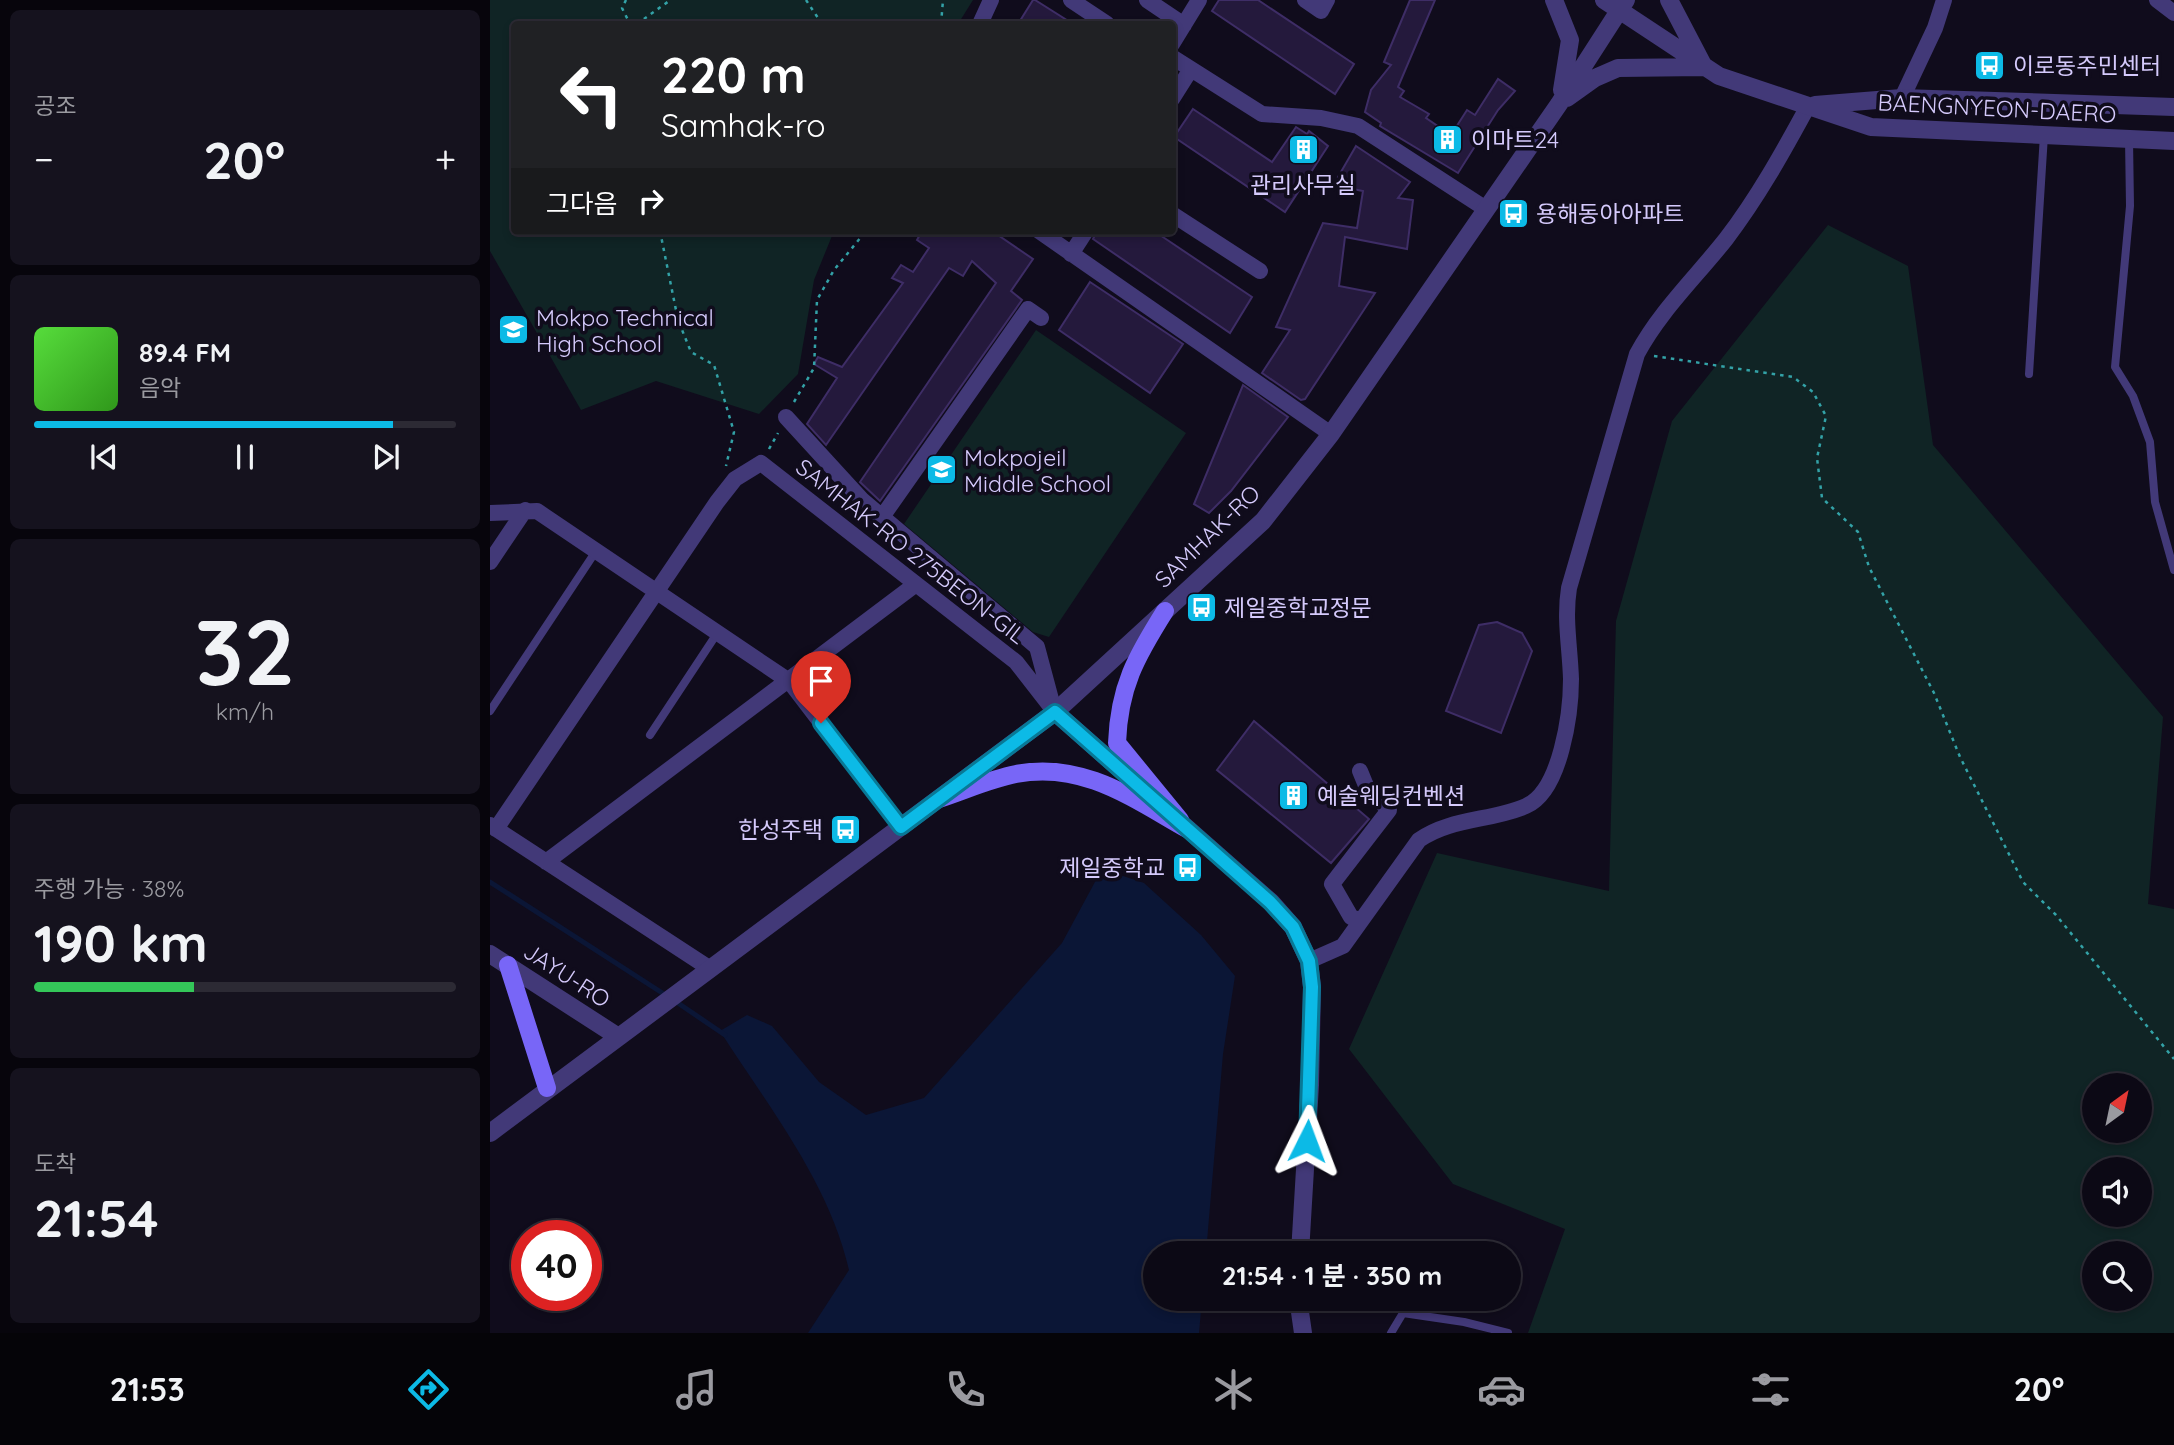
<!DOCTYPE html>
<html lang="ko">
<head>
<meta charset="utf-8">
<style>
  :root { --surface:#0c0915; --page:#15121e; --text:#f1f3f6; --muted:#9a9aa0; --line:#2c2a34; --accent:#0cbae6 }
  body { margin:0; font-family:Quicksand,"Noto Sans KR",sans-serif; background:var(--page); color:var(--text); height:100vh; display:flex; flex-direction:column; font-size:26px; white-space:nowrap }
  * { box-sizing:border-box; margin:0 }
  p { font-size:23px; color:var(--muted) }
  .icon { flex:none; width:38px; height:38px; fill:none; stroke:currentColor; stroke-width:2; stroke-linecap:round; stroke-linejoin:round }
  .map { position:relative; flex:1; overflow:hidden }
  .panel { display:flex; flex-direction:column; gap:10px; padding:10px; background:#07050c; width:490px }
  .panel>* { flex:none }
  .hud { position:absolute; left:21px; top:21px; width:665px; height:214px; border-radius:7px; box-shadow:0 4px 10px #0003,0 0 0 2px var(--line); background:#202124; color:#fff; overflow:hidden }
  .needle { width:46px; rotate:33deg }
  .fabs { position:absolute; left:1592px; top:1073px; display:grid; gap:14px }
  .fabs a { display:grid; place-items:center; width:70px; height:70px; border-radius:50%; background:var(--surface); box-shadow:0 4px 10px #0003,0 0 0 2px var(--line); font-size:35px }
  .speed { position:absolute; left:21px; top:1220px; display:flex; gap:14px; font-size:35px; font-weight:700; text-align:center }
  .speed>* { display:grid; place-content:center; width:91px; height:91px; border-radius:50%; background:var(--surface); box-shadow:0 4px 10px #0003,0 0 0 2px var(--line); line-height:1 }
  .speed .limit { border:10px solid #d22; background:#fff; color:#111 }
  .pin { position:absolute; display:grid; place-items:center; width:60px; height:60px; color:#fff; margin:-72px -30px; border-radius:50% 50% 50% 0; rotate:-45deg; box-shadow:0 0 7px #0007 }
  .pin .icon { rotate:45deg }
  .me { position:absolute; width:77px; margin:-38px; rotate:3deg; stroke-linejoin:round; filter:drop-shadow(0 0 5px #0008) }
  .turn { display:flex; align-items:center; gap:24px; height:147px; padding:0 35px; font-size:32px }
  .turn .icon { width:91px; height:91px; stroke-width:2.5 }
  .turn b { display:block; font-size:49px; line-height:60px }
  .then { display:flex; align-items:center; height:66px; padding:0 35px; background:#0003; gap:14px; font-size:26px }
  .big { font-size:52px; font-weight:700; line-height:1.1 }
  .panel .widget { flex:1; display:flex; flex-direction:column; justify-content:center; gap:10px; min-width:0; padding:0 24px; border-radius:10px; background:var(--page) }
  .panel .dial { align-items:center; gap:0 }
  .dial b { font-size:91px; line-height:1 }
  .song { display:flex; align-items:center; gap:21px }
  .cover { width:84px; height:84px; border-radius:10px; background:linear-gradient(135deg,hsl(110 70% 55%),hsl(110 70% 35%)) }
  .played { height:7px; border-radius:4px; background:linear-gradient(90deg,var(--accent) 85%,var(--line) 85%) }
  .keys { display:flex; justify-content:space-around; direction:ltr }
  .heat { display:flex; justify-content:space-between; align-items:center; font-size:38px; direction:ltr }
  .charge { height:10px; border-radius:5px; background:linear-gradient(90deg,#34c759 38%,var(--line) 0) }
  .trip { position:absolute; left:653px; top:1241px; width:378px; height:70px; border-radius:35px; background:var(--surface); box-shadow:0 4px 10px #0003,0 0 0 2px var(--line); font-weight:700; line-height:70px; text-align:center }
  .tabs { display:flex; height:112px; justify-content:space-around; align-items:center; background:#050408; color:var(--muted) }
  .tabs .icon { width:49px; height:49px }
  .tabs .current { color:var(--accent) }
  .tabs b { font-size:32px; color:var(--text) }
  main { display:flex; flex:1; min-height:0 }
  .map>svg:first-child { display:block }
  .green { fill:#102425; fill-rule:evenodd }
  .water { fill:#0b1636 }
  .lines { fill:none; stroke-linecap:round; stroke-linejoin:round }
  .stream { stroke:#0b1636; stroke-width:5 }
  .building { fill:#24193c; stroke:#3e2d66; stroke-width:2 }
  .path { stroke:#33a2a7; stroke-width:2.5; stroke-dasharray:3.5 5; stroke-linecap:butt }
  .service { stroke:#423978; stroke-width:8 }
  .minor { stroke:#423978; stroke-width:16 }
  .tertiary { stroke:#423978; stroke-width:18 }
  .secondary { stroke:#7866f7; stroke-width:18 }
  .route-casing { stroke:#087996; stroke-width:18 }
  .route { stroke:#0cbae6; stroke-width:12 }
  .labels { text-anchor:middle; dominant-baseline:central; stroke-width:7; stroke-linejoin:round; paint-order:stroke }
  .poi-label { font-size:23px; fill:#d5cafc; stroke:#100c1c; text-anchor:start }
  .street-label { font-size:23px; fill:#d5cafc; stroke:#100c1c }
</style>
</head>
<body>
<main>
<section class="panel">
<div class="widget"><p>공조</p>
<div class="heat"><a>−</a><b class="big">20°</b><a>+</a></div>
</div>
<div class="widget">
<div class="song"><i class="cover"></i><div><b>89.4 FM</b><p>음악</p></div></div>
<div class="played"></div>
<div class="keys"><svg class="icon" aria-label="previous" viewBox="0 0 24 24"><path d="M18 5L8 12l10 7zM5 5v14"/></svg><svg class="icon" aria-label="pause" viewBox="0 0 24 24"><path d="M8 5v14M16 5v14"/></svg><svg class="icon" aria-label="next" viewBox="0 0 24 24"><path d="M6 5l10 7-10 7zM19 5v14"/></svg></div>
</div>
<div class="widget dial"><b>32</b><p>km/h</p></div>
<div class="widget"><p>주행 가능 · 38%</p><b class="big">190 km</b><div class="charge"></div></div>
<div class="widget"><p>도착</p><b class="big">21:54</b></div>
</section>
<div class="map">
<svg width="1684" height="1333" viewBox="0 0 1684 1333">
  <rect width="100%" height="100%" fill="#100c1c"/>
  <path class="green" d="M0 0H483L468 24H24V231H344L324 280 308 374 269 414 166 381 91 410 0 251Z
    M1338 225 1418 266 1443 445 1673 717 1658 904 1684 909V1333H1038L1075 1229 963 1184 859 1049 947 853 1119 891 1126 621 1182 421ZM1605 1085H1650V1130H1605ZM1605 1169H1650V1214H1605ZM1605 1253H1650V1298H1605Z
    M546 330 696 433 559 637 543 632 414 524Z"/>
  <path class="water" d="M612 869 654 883 711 935 745 976 733 1054 716 1253H665V1298L712 1299 709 1333H318L359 1270C339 1182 278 1106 230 1031L257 1015 282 1026 329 1082 376 1115 434 1098 572 943Z"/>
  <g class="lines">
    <path class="stream" d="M0 882 177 996
      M185 1001 235 1035"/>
  </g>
  <path class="building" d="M543 0H545L583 24H528Z
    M729 0H768L864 64 845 94 722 11Z
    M920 0H945L908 87 914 91 910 97 939 114 936 118 961 135 977 110 985 115 1008 79 1025 91 1008 110 968 173 890 126 891 123 875 112 881 90 901 65 894 62Z
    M703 109 782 162 806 127 817 134 819 131 838 146 795 212 684 137Z
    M866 146 920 182 908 198 923 200 917 249 855 237 849 286 885 293 815 399 811 400 772 373 800 330 786 327 833 223 867 228 873 191 863 189 848 177Z
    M432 231H502L543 259 521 291 532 300 390 501 370 482 506 283 482 261 473 276 459 268 336 445 317 424 347 378 324 364 328 357 352 367 413 283 402 278 411 265 423 272 439 248 427 240Z
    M664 231 762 297 740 333 603 239 607 231Z
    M600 282 693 344 660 393 569 330Z
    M753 385 798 417 741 491 719 513 704 504Z
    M1007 622 1032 633 1042 651 1011 733 956 711 989 625Z
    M764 721 879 819 841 863 727 770Z"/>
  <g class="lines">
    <path class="path" d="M136 0 132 8 140 24
      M316 0 332 24
      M147 24 179 1
      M451 24 453 0
      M170 231 188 320 201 352 224 365 244 432 236 466
      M1164 356 1303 377 1323 392 1336 416 1327 458 1332 498 1368 532 1379 567 1444 693 1470 757 1533 882 1566 915 1684 1059
      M304 402 324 368 327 300 344 270 376 231
      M279 449 288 433"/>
    <path class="service" d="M1639 139 1640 206 1625 367 1643 396 1660 442 1665 502 1684 570
      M1539 374 1554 135
      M0 711 106 551
      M160 735 228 632
      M901 1333 913 1313 974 1322 1018 1333"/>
    <path class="minor" d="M581 0 617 24
      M657 0 694 25
      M815 0 831 11 837 0
      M1667 0 1684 13
      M490 24 501 0
      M682 44 709 0
      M682 57 772 114 831 118 868 126 996 209
      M1412 98 1445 28 1454 0
      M682 99 701 69
      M682 214 770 271
      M549 231 841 434
      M581 254 596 231
      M296 417 372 500 547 647 562 703
      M0 513 47 511 299 681 411 827
      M392 517 538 309 551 318
      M0 562 35 510
      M870 771 877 788 899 810 842 884 861 917 871 921
      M0 825 219 968
      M6 829 227 502 245 479 271 463 526 662 565 712
      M56 862 426 584
      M819 961 853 946 929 840C960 818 1001 821 1036 806 1071 791 1081 712 1081 679 1080 647 1074 619 1079 588L1147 354C1170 311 1206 277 1236 239 1268 197 1293 152 1318 106"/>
    <path class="tertiary" d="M1064 0 1080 40 1072 90
      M1114 0 1229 76 1381 127 1684 141
      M1077 98 1105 78 1128 68 1214 67 1179 0
      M1325 105 1412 98 1684 107
      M565 712 781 902 803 927 819 961 822 987 820 1085 810 1253
      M0 954 127 1036
      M0 1133 565 712 773 521 841 434 1069 104 1136 0
      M808 1298 813 1333"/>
    <path class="secondary" d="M675 611C646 657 629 687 627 743L690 820
      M449 799C474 791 500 779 526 774 592 761 642 798 697 829
      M18 965 57 1088"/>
  </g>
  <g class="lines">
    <defs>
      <path id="route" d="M331 723 411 827 565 712 780 902 803 927 819 961 822 987 817 1141"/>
    </defs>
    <use href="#route" class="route-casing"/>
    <use href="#route" class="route"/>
  </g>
  <defs>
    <symbol id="bus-square" viewBox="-11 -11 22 22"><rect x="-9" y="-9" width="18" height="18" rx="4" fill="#0cbae6" stroke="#100c1c"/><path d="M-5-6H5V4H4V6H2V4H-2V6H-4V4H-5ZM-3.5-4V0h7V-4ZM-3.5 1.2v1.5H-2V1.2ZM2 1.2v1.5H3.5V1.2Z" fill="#fff"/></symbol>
    <symbol id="building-square" viewBox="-11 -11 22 22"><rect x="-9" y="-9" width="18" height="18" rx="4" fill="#0cbae6" stroke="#100c1c"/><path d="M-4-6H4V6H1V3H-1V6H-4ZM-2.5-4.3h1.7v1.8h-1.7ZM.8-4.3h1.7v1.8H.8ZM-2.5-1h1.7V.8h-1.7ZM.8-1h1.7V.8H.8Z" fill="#fff"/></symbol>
    <symbol id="school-square" viewBox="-11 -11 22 22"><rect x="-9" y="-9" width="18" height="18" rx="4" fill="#0cbae6" stroke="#100c1c"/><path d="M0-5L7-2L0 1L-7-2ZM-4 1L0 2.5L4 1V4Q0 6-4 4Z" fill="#fff"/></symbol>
  </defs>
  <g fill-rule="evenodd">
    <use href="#bus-square" x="1482" y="48" width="35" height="35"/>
    <use href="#building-square" x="940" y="122" width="35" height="35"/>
    <use href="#building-square" x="796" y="132" width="35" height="35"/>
    <use href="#bus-square" x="1006" y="196" width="35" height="35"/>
    <use href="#school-square" x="6" y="312" width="35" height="35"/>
    <use href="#school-square" x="434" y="452" width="35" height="35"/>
    <use href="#bus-square" x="694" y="590" width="35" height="35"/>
    <use href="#building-square" x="786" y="778" width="35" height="35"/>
    <use href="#bus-square" x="338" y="812" width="35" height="35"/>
    <use href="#bus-square" x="680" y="850" width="35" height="35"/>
  </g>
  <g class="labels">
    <g class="poi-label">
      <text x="1523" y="65">이로동주민센터</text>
      <text x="981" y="139">이마트24</text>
      <text x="813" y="184" text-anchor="middle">관리사무실</text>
      <text x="1046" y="213">용해동아아파트</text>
      <text x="46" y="317">Mokpo Technical<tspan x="46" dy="26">High School</tspan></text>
      <text x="474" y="457">Mokpojeil<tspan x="474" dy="26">Middle School</tspan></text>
      <text x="734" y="607">제일중학교정문</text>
      <text x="827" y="795">예술웨딩컨벤션</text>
      <text x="333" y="829" text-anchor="end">한성주택</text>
      <text x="675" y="867" text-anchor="end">제일중학교</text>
    </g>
    <g class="street-label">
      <text transform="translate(1507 108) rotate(3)">BAENGNYEON-DAERO</text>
      <text transform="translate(717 536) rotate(-44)">SAMHAK-RO</text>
      <text transform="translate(421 551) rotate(38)">SAMHAK-RO 275BEON-GIL</text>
      <text transform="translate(77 975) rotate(33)">JAYU-RO</text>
    </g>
  </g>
</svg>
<div class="fabs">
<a><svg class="needle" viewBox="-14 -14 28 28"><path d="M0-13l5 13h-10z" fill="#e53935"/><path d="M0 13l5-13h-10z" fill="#9a9aa0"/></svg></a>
<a><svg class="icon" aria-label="sound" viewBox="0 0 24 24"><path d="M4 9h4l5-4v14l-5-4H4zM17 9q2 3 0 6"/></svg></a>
<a><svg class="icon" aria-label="search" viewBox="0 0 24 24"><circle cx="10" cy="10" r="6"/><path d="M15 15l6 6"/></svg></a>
</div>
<div class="speed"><div class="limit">40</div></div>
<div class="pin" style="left:331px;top:723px;background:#d93025"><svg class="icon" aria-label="arrive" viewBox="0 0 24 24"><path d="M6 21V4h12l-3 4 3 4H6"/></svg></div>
<svg class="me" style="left:817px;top:1141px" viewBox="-20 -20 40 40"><path d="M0-17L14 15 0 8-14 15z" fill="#0cbae6" stroke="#fff" stroke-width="4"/></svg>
<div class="trip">21:54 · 1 분 · 350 m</div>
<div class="hud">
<div class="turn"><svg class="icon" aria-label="left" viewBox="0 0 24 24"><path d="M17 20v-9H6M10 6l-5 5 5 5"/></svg><div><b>220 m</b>Samhak-ro</div></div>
<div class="then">그다음<svg class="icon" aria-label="right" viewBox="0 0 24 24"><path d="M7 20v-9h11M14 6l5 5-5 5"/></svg></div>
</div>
</div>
</main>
<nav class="tabs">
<b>21:53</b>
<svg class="icon current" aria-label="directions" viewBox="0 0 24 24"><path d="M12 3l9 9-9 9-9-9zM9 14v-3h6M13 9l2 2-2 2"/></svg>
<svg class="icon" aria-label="music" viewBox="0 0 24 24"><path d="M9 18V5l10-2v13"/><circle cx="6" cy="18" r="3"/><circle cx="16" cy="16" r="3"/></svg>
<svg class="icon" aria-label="phone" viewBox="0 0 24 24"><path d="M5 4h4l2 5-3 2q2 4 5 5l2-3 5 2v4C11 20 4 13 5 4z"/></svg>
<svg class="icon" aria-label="climate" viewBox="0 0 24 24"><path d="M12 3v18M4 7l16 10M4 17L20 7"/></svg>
<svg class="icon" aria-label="car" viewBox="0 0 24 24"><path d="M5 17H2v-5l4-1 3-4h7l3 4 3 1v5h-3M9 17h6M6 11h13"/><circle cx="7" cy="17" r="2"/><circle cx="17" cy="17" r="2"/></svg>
<svg class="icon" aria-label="filters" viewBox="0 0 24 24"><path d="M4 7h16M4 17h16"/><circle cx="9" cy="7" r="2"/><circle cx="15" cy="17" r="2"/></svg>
<b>20°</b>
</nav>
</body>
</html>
